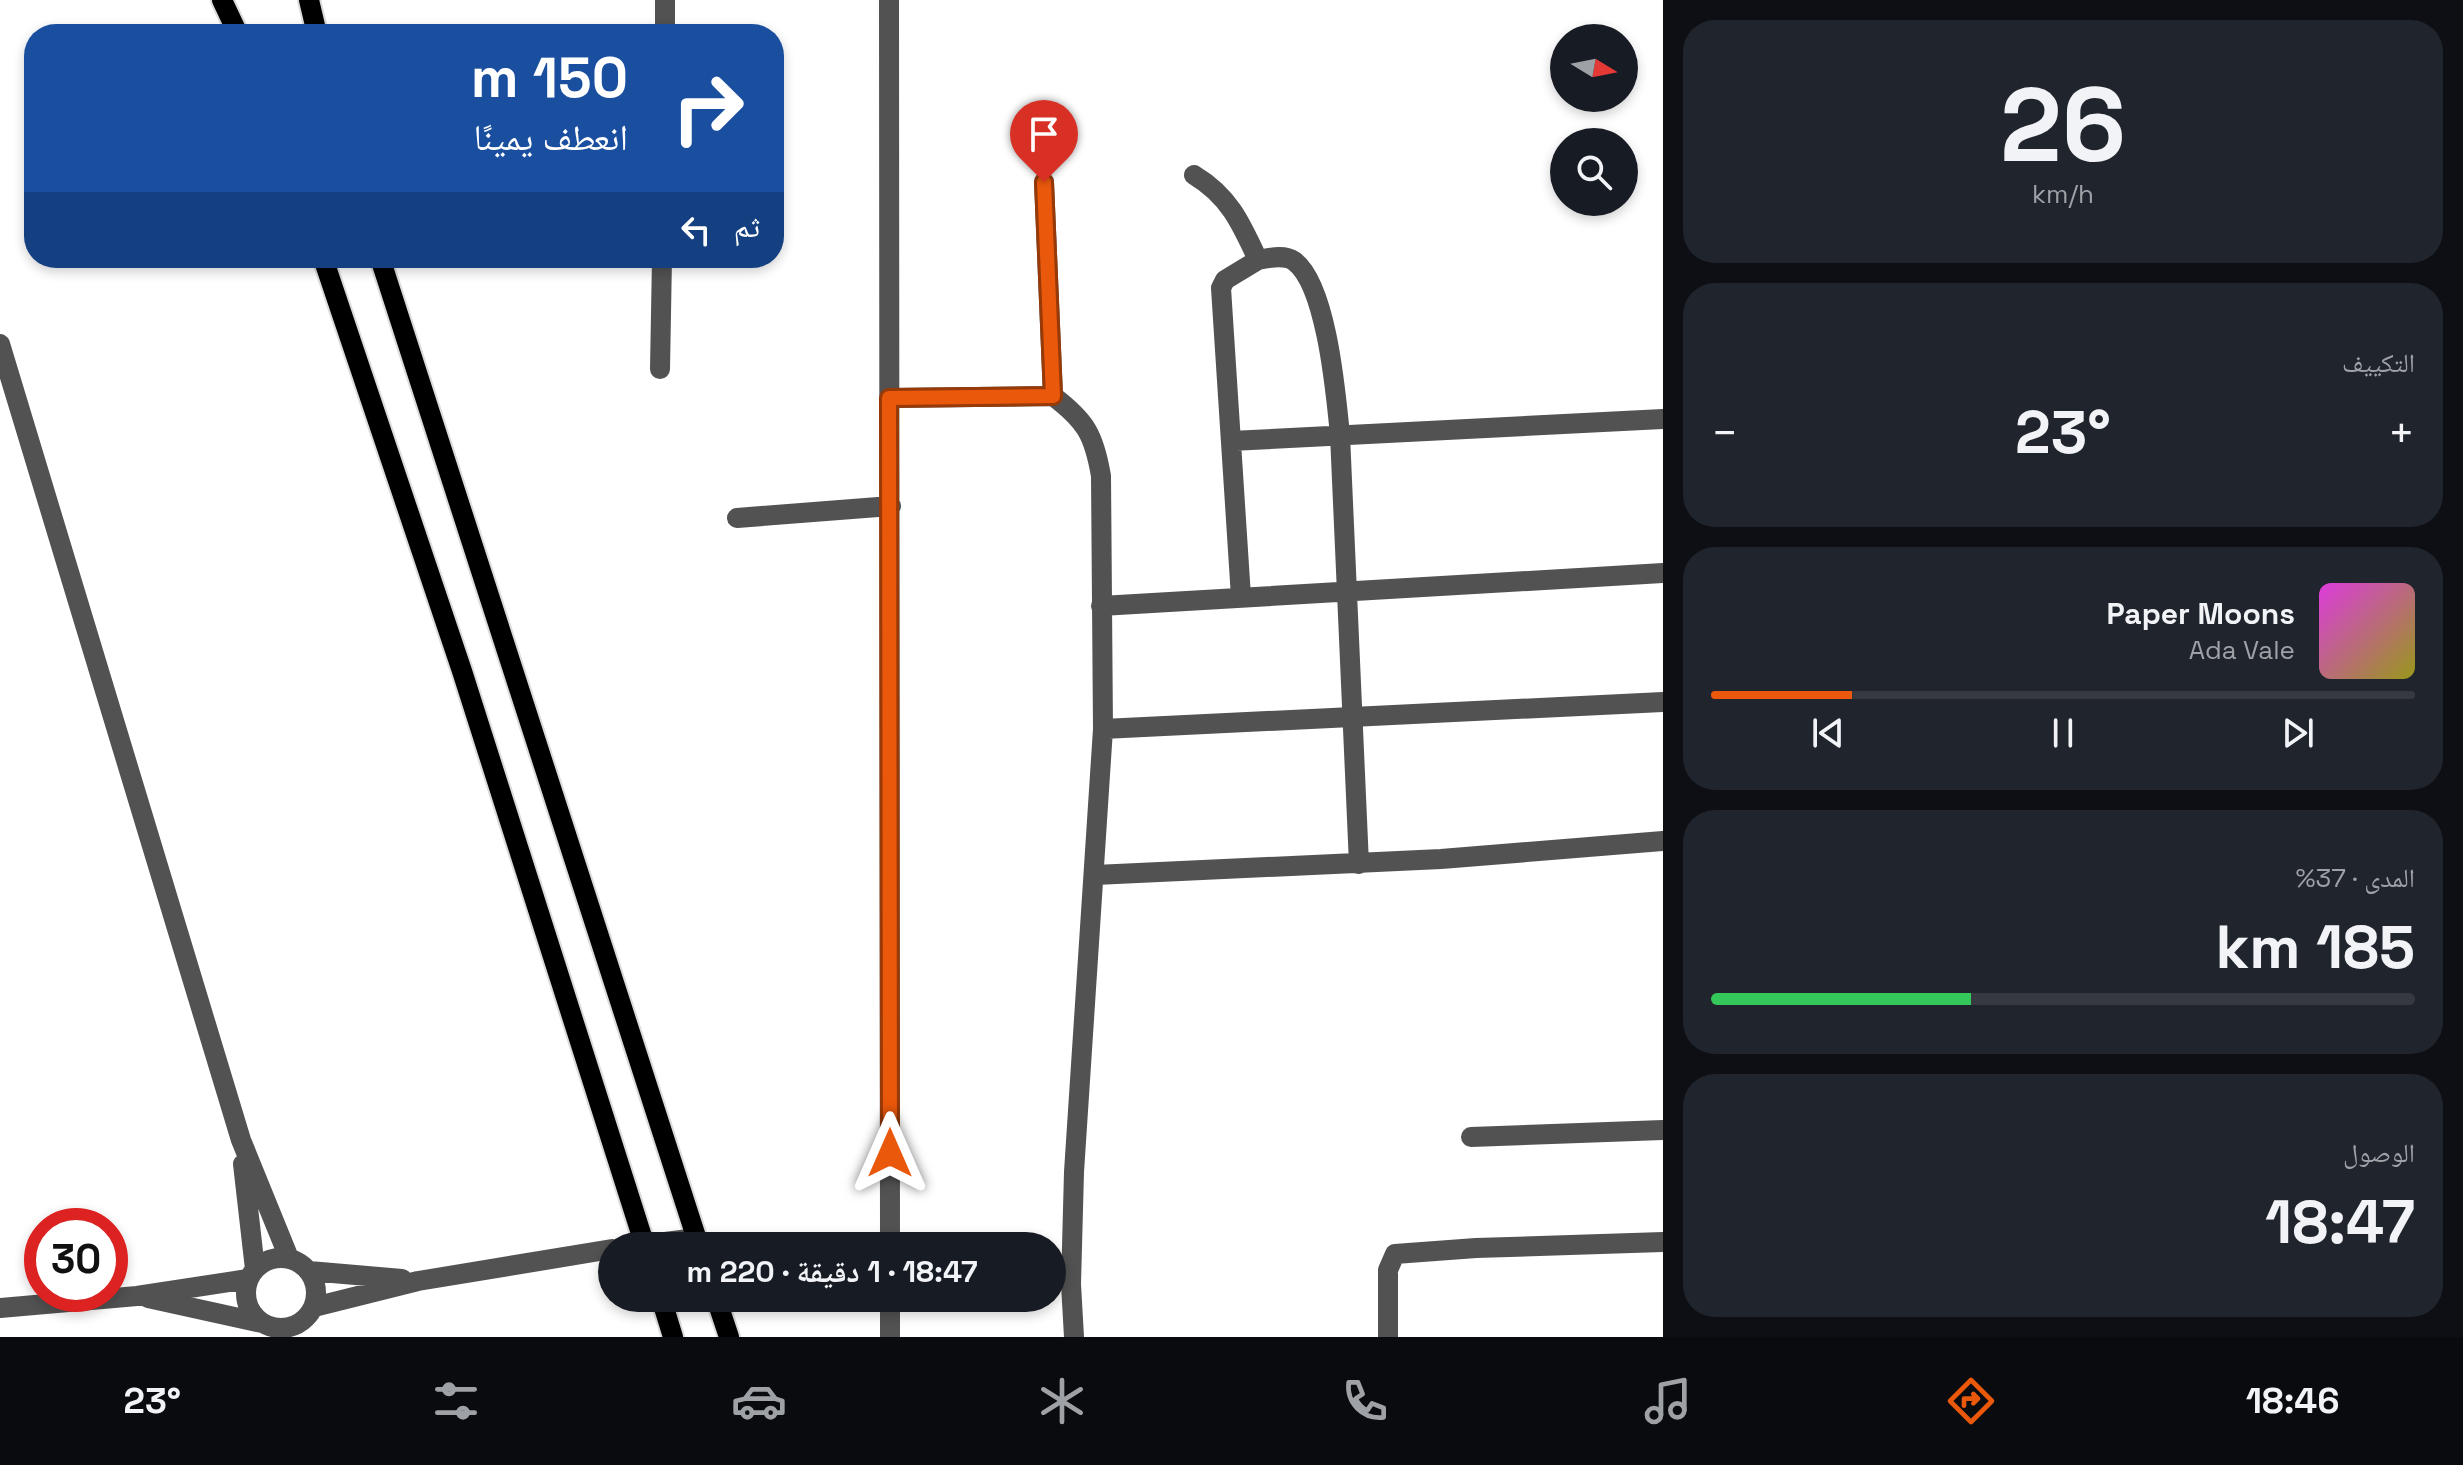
<!DOCTYPE html>
<html lang="ar">
<head>
<meta charset="utf-8">
<style>
  :root { --surface:#171b24; --page:#20242c; --text:#f1f3f6; --muted:#9ea1a6; --line:#363941; --accent:#ea580c }
  body { margin:0; font-family:"Space Grotesk","Noto Naskh Arabic",sans-serif; background:var(--page); color:var(--text); direction:rtl; height:100vh; display:flex; flex-direction:column; font-size:30px; white-space:nowrap }
  * { box-sizing:border-box; margin:0 }
  p { font-size:26px; color:var(--muted) }
  .icon { flex:none; width:44px; height:44px; fill:none; stroke:currentColor; stroke-width:2; stroke-linecap:round; stroke-linejoin:round }
  .map { position:relative; flex:1; overflow:hidden; direction:ltr }
  .sheet { display:flex; flex-direction:column; gap:20px; padding:20px; background:#0d0f14; width:800px }
  .sheet>* { flex:none }
  .top-card { position:absolute; left:24px; top:24px; width:760px; height:244px; border-radius:32px; box-shadow:0 4px 12px #0003; direction:rtl; background:#1a4fa0; color:#fff; overflow:hidden }
  .needle { width:52px; rotate:100deg }
  .fabs { position:absolute; left:1550px; top:24px; display:grid; gap:16px }
  .fabs a { display:grid; place-items:center; width:88px; height:88px; border-radius:50%; background:var(--surface); box-shadow:0 4px 12px #0003; font-size:40px }
  .speed { position:absolute; left:24px; top:1208px; display:flex; gap:16px; font-size:40px; font-weight:700; text-align:center }
  .speed>* { display:grid; place-content:center; width:104px; height:104px; border-radius:50%; background:var(--surface); box-shadow:0 4px 12px #0003; line-height:1 }
  .speed .limit { border:12px solid #d22; background:#fff; color:#111 }
  .pin { position:absolute; display:grid; place-items:center; width:68px; height:68px; color:#fff; margin:-82px -34px; border-radius:50% 50% 50% 0; rotate:-45deg; box-shadow:0 0 8px #0007 }
  .pin .icon { rotate:45deg }
  .me { position:absolute; width:88px; margin:-44px; rotate:0deg; stroke-linejoin:round; filter:drop-shadow(0 0 6px #0008) }
  .turn { display:flex; align-items:center; gap:28px; height:168px; padding:0 24px; font-size:36px }
  .turn .icon { width:104px; height:104px; stroke-width:2.5 }
  .turn b { display:block; font-size:56px; line-height:68px }
  .then { display:flex; align-items:center; height:76px; padding:0 24px; background:#0003; gap:16px; font-size:30px }
  .big { font-size:60px; font-weight:700; line-height:1.1 }
  .sheet .card { flex:1; display:flex; flex-direction:column; justify-content:center; gap:12px; min-width:0; padding:0 28px; border-radius:32px; background:var(--page) }
  .sheet .dial { align-items:center; gap:0 }
  .dial b { font-size:104px; line-height:1 }
  .song { display:flex; align-items:center; gap:24px }
  .cover { width:96px; height:96px; border-radius:12px; background:linear-gradient(135deg,hsl(300 70% 55%),hsl(60 70% 35%)) }
  .played { height:8px; border-radius:4px; background:linear-gradient(90deg,var(--accent) 20%,var(--line) 20%) }
  .keys { display:flex; justify-content:space-around; direction:ltr }
  .heat { display:flex; justify-content:space-between; align-items:center; font-size:44px; direction:ltr }
  .charge { height:12px; border-radius:6px; background:linear-gradient(90deg,#34c759 37%,var(--line) 0) }
  .trip { position:absolute; left:598px; top:1232px; width:468px; height:80px; border-radius:40px; background:var(--surface); box-shadow:0 4px 12px #0003; font-weight:700; line-height:80px; text-align:center; direction:rtl }
  .menu { display:flex; height:128px; justify-content:space-around; align-items:center; background:#090b0e; color:var(--muted) }
  .menu .icon { width:56px; height:56px }
  .menu .selected { color:var(--accent) }
  .menu b { font-size:36px; color:var(--text) }
  main { display:flex; flex:1; min-height:0 }
  .map>svg:first-child { display:block }
  .lines { fill:none; stroke-linecap:round; stroke-linejoin:round }
  .major-casing { stroke:#dbdbdb; stroke-width:24 }
  .minor { stroke:#525252; stroke-width:20 }
  .major { stroke:#000; stroke-width:20 }
  .route-casing { stroke:#983908; stroke-width:20 }
  .route { stroke:#ea580c; stroke-width:14 }
</style>
</head>
<body>
<main>
<section class="sheet">
<div class="card dial"><b>26</b><p>km/h</p></div>
<div class="card"><p>التكييف</p>
<div class="heat"><a>−</a><b class="big">23°</b><a>+</a></div>
</div>
<div class="card">
<div class="song"><i class="cover"></i><div><b>Paper Moons</b><p>Ada Vale</p></div></div>
<div class="played"></div>
<div class="keys"><svg class="icon" aria-label="previous" viewBox="0 0 24 24"><path d="M18 5L8 12l10 7zM5 5v14"/></svg><svg class="icon" aria-label="pause" viewBox="0 0 24 24"><path d="M8 5v14M16 5v14"/></svg><svg class="icon" aria-label="next" viewBox="0 0 24 24"><path d="M6 5l10 7-10 7zM19 5v14"/></svg></div>
</div>
<div class="card"><p>المدى · 37%</p><b class="big">185 km</b><div class="charge"></div></div>
<div class="card"><p>الوصول</p><b class="big">18:47</b></div>
</section>
<div class="map">
<svg width="1663" height="1337" viewBox="0 0 1663 1337">
  <rect width="100%" height="100%" fill="#fff"/>
  <g class="lines">
    <defs>
      <path id="major" d="M222 0 238 34
        M309 0 317 34
        M323 258 462 671 645 1246
        M380 258 699 1246
        M661 1298 673 1337
        M716 1298 729 1337"/>
    </defs>
    <use href="#major" class="major-casing"/>
    <path class="minor" d="M889 0 890 1246
      M665 34V0
      M1194 175C1229 196 1241 223 1258 260L1225 280 1221 288 1241 597
      M1044 182 1053 396
      M1258 260C1269 258 1284 254 1294 261 1327 285 1336 396 1340 435L1359 864
      M0 344 241 1140 289 1258
      M660 369 662 258
      M889 398 1053 396C1086 421 1094 435 1101 476L1103 729 1074 1172 1071 1284 1074 1337
      M1231 441 1663 419
      M737 518 891 506
      M1101 606 1663 573
      M1103 729 1663 702
      M1095 875 1441 859 1663 841
      M1471 1137 1663 1130
      M243 1164 255 1269
      M633 1246 697 1238
      M246 1293a35 35 0 1 1 70 0a35 35 0 1 1-70 0Z
      M309 1271 402 1279
      M148 1298 262 1323
      M314 1307 418 1281 612 1249
      M0 1308 137 1296 248 1279
      M890 1337V1298
      M1388 1337V1270L1395 1254 1476 1248 1663 1242"/>
    <use href="#major" class="major"/>
  </g>
  <g class="lines">
    <defs>
      <path id="route" d="M890 1153 889 398 1053 396 1044 182"/>
    </defs>
    <use href="#route" class="route-casing"/>
    <use href="#route" class="route"/>
  </g>
</svg>
<div class="fabs">
<a><svg class="needle" viewBox="-14 -14 28 28"><path d="M0-13l5 13h-10z" fill="#e53935"/><path d="M0 13l5-13h-10z" fill="#9ea1a6"/></svg></a>
<a><svg class="icon" aria-label="search" viewBox="0 0 24 24"><circle cx="10" cy="10" r="6"/><path d="M15 15l6 6"/></svg></a>
</div>
<div class="speed"><div class="limit">30</div></div>
<div class="pin" style="left:1044px;top:182px;background:#d93025"><svg class="icon" aria-label="arrive" viewBox="0 0 24 24"><path d="M6 21V4h12l-3 4 3 4H6"/></svg></div>
<svg class="me" style="left:890px;top:1153px" viewBox="-20 -20 40 40"><path d="M0-17L14 15 0 8-14 15z" fill="#ea580c" stroke="#fff" stroke-width="4"/></svg>
<div class="trip">18:47 · 1 دقيقة · 220 m</div>
<div class="top-card">
<div class="turn"><svg class="icon" aria-label="right" viewBox="0 0 24 24"><path d="M7 20v-9h11M14 6l5 5-5 5"/></svg><div><b>150 m</b>انعطف يمينًا</div></div>
<div class="then">ثم<svg class="icon" aria-label="left" viewBox="0 0 24 24"><path d="M17 20v-9H6M10 6l-5 5 5 5"/></svg></div>
</div>
</div>
</main>
<nav class="menu">
<b>18:46</b>
<svg class="icon selected" aria-label="directions" viewBox="0 0 24 24"><path d="M12 3l9 9-9 9-9-9zM9 14v-3h6M13 9l2 2-2 2"/></svg>
<svg class="icon" aria-label="music" viewBox="0 0 24 24"><path d="M9 18V5l10-2v13"/><circle cx="6" cy="18" r="3"/><circle cx="16" cy="16" r="3"/></svg>
<svg class="icon" aria-label="phone" viewBox="0 0 24 24"><path d="M5 4h4l2 5-3 2q2 4 5 5l2-3 5 2v4C11 20 4 13 5 4z"/></svg>
<svg class="icon" aria-label="climate" viewBox="0 0 24 24"><path d="M12 3v18M4 7l16 10M4 17L20 7"/></svg>
<svg class="icon" aria-label="car" viewBox="0 0 24 24"><path d="M5 17H2v-5l4-1 3-4h7l3 4 3 1v5h-3M9 17h6M6 11h13"/><circle cx="7" cy="17" r="2"/><circle cx="17" cy="17" r="2"/></svg>
<svg class="icon" aria-label="filters" viewBox="0 0 24 24"><path d="M4 7h16M4 17h16"/><circle cx="9" cy="7" r="2"/><circle cx="15" cy="17" r="2"/></svg>
<b>23°</b>
</nav>
</body>
</html>
